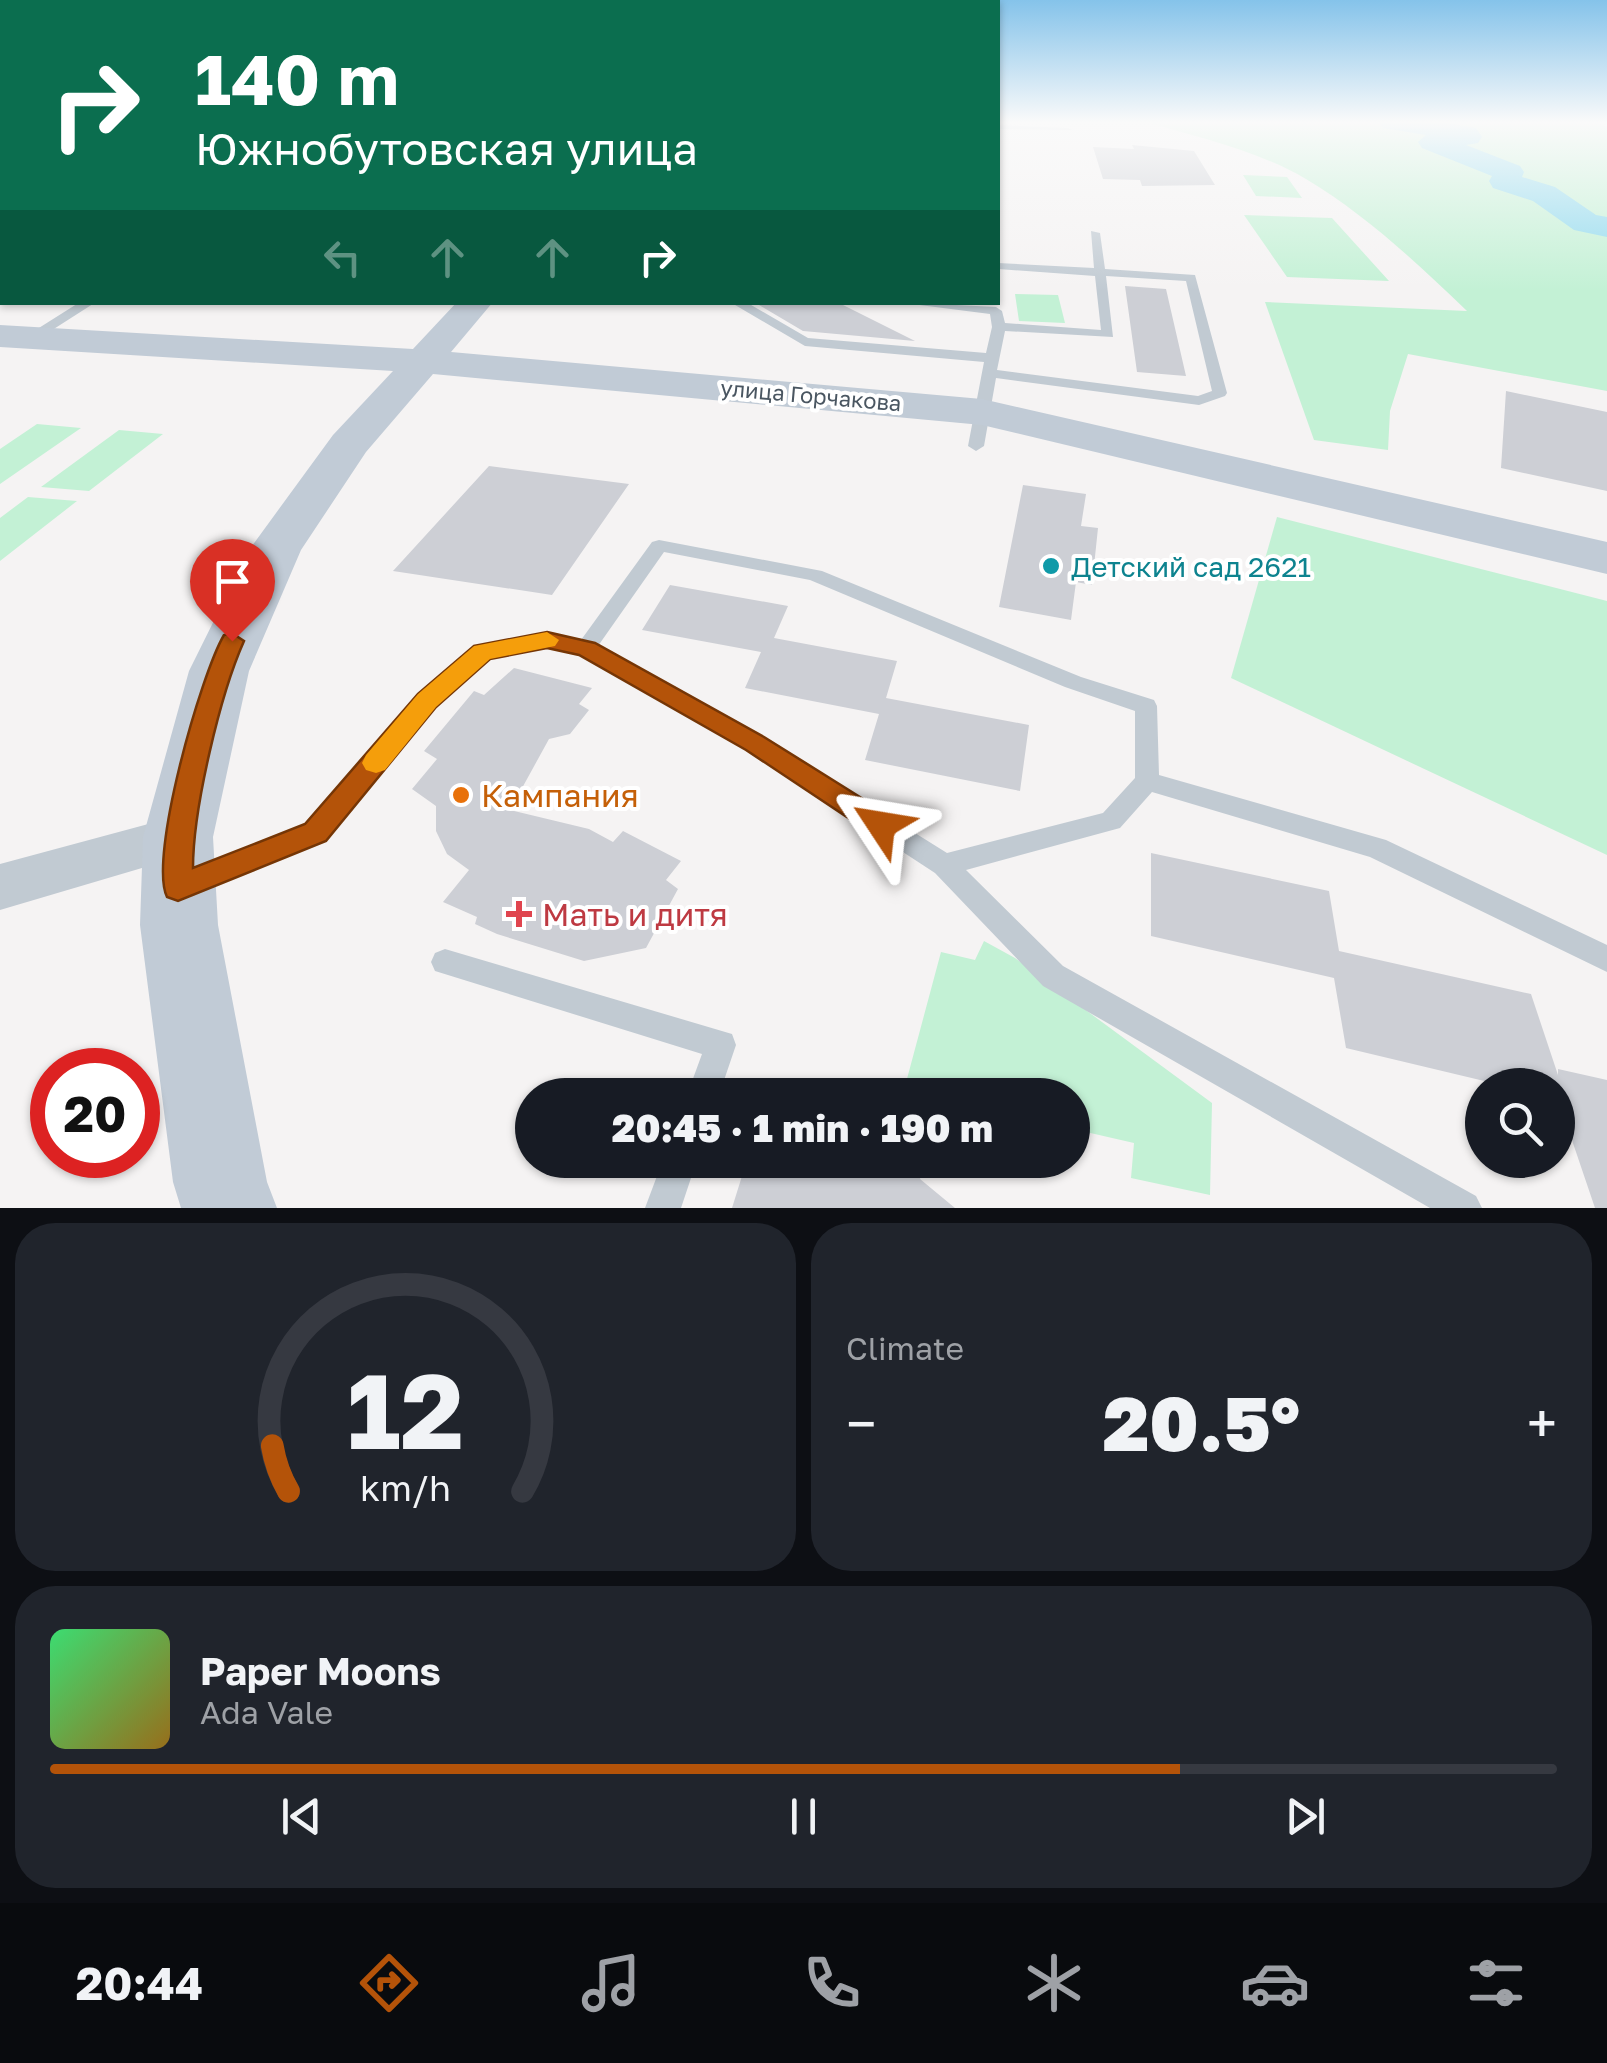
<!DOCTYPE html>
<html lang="en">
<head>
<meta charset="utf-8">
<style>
  :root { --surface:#171b24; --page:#20242c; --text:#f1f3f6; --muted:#9ea1a6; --line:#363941; --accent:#b45309 }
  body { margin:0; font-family:"Golos Text",sans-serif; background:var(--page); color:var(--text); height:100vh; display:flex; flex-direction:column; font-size:38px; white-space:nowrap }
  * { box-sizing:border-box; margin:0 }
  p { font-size:32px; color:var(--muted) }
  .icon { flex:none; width:55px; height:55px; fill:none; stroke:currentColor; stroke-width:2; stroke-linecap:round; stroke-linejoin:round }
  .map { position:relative; height:1208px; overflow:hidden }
  .side { display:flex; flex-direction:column; gap:15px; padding:15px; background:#0d0f14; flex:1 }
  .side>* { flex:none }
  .hud { position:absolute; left:0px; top:0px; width:1000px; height:305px; box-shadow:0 2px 8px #0004; background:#0b6e4f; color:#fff; overflow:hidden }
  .fabs { position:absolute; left:1465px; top:1068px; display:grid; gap:20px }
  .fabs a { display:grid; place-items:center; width:110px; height:110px; border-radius:50%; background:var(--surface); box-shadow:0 2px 8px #0004; font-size:50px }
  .speed { position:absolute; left:30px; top:1048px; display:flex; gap:20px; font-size:50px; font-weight:700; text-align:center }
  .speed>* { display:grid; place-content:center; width:130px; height:130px; border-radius:50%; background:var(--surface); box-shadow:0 2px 8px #0004; line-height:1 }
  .speed .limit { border:15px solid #d22; background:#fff; color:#111 }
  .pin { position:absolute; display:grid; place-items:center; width:85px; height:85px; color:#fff; margin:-102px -42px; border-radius:50% 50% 50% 0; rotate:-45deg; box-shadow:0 0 10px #0007 }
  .pin .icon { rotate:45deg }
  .me { position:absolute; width:110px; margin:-55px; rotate:303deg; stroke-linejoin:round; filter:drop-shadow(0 0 8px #0008) }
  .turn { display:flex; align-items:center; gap:35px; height:210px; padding:0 30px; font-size:45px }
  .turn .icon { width:130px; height:130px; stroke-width:2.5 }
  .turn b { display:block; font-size:70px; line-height:85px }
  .lanes { display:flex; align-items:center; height:95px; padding:0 30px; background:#0003; justify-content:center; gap:50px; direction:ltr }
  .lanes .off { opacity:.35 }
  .big { font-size:75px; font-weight:800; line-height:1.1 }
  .side .card { flex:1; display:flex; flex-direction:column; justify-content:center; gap:15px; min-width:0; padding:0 35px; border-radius:40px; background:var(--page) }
  .side .dial { align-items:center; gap:0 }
  .dial svg { height:260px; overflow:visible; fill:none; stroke:var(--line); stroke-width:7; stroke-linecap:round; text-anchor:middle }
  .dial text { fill:var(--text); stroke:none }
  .song { display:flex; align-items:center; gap:30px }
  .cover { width:120px; height:120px; border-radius:15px; background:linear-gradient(135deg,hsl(140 70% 55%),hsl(40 70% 35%)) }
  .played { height:10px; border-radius:5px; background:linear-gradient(90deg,var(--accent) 75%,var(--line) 75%) }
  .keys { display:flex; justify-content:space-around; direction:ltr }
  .heat { display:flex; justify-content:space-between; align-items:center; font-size:55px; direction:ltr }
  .side .tiles { flex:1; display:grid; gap:15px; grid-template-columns:1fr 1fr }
  .card:last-child { grid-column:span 2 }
  .trip { position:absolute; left:515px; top:1078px; width:575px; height:100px; border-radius:50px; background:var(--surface); box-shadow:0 2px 8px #0004; font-weight:800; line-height:100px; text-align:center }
  .tabs { display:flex; height:160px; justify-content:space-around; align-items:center; background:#090b0e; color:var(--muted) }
  .tabs .icon { width:70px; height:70px }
  .tabs .selected { color:var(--accent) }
  .tabs b { font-size:45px; color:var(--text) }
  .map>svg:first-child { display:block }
  .green { fill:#c3f1d5 }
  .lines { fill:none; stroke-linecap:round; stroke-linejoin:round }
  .river { fill:#90daee; fill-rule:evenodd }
  .building { fill:#cdcfd5 }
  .lane { fill:#c1cad2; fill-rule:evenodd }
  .street { fill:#c1cad2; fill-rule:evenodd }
  .secondary { fill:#c1cbd6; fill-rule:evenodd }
  .route { fill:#b45309; stroke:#753606; stroke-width:2.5 }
  .slow { fill:#f59e0b }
  .culture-dot { fill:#0f9aa8; stroke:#fff; stroke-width:4 }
  .food-dot { fill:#e8710a; stroke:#fff; stroke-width:4 }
  .health-dot { fill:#e0444e; stroke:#fff; stroke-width:4 }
  .labels { text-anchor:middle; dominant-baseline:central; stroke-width:8; stroke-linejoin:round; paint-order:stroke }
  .far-street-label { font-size:22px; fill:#4a5661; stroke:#fff }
  .culture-label { font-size:28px; fill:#0d838f; stroke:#fff; text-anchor:start }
  .near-food-label { font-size:32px; fill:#c56008; stroke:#fff; text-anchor:start }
  .near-health-label { font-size:32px; fill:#be3a42; stroke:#fff; text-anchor:start }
</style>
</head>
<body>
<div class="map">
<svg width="1607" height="1208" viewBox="0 0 1607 1208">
  <rect width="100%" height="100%" fill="#f5f3f3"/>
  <path class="green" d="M1146 122H1597L1607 127V391L1408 354 1390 411 1388 450 1314 440 1265 302 1467 311C1417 263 1366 215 1306 179 1259 151 1198 137 1146 122Z
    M1243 175 1287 177 1302 198 1256 196Z
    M1244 215 1332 218 1389 281 1287 277Z
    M1015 294 1058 295 1065 323 1019 321Z
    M37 424 81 428 0 484V449Z
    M119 430 163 434 89 491 41 487Z
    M28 497 77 501 0 561V518Z
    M1277 517 1607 601V855L1231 678Z
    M984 941 1015 958 1212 1103 1210 1195 1131 1178 1134 1143 1073 1129 1072 1095H925L904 1090 941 952 975 960Z"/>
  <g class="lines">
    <path class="river" d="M1379 122H1441L1476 128 1482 137 1478 143 1466 145 1520 166 1524 172 1522 177 1555 187 1596 215 1607 217V237L1574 230 1533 201 1493 188 1489 181 1492 176 1422 148 1418 142 1426 135 1383 128Z"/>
  </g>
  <path class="building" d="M1132 145 1194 151 1215 185 1142 186 1140 180 1103 179 1093 147 1134 149Z
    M1125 286 1166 289 1186 376 1137 372Z
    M754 302H837L915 341 803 331Z
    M1506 391 1607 412V491L1501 468Z
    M489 466 629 484 552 595 393 571Z
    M1023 485 1086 494 1081 526 1098 528 1092 585 1076 582 1071 620 999 607Z
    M670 585 788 606 774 638 897 661 886 698 1029 725 1020 791 865 760 879 714 745 688 761 652 642 630Z
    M514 668 592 688 579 704 589 710 570 734 549 739 510 810 589 829 613 842 623 831 681 861 666 880 678 889 646 948 584 961 497 934 475 924 477 917 443 902 469 870 447 854 436 831V806L412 789 437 759 424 751 474 691 484 695Z
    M1151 853 1329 891 1339 951 1531 994 1558 1075V1069L1607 1080V1208H1595L1558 1099V1085H1501L1346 1048 1334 978 1151 936Z
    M747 1160H925L920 1179 955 1208H732Z"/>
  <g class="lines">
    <path class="lane" d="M998 125 1068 128 1072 130 998 129Z
      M0 154H2V160H0Z
      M2 178V184L0 185V179Z
      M1091 231 1100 233 1105 269 1195 275 1227 393 1225 396 1199 405 996 378 984 446 976 451 968 446 984 362 805 346 730 302H746L808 338 986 353 992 327 990 314 896 302 996 307 1002 311 1005 323 1101 330 1095 276 998 269V263L1094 268ZM1106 276 1186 281 1212 391 1198 396 997 370 1005 331 1113 337Z
      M80 302H96L35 341 23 338Z
      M659 540 822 571 1081 677 1154 700 1157 706 1159 775 1386 840 1607 945V972L1370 857 1152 792 1120 828 966 870 1063 966 1476 1196 1482 1208H1430L1043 986 935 873 747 750 580 654 547 647 490 658 435 707 324 840 200 891 190 894 180 891 177 883 180 875 306 826 419 695 476 647 547 633 581 640 652 542ZM664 552 810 580 1065 687 1135 711V778L1103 813 947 853 763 738 598 646Z
      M445 949 732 1034 736 1045 719 1095H687L702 1054 435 971 431 962 435 953Z
      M663 1160H697L681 1208H645Z"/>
    <path class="street" d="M178 816 196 822 204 837 196 852 0 910V864Z"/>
    <path class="secondary" d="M457 302H493L451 352 982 399 1607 542V574L982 425 433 374 366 452 301 550 249 671 213 837 218 925 267 1182 277 1208H181L173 1182 140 925 143 837 189 671 249 550 333 435 393 371 0 347V325L413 349Z"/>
  </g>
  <linearGradient id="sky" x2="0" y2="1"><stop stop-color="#85c3ea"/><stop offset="0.42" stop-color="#fafafa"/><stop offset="1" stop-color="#fafafa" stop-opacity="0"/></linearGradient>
  <rect width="1607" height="291" fill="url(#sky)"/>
  <path class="route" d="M547 632 595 643 764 737 892 817 896 825 892 833 881 836 871 833 746 750 579 655 547 648 490 659 436 707 326 841 178 901 167 897C148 858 201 674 224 635L232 633 244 641C220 695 193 809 193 868L305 824 418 694 474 646Z"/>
  <path class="slow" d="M547 632 559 640 555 646 490 659 436 707 385 770 376 773 366 770 362 763 366 755 418 694 474 646Z"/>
  <circle class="culture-dot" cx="1051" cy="566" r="10"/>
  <circle class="food-dot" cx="461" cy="795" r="10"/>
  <path class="health-dot" d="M514 899h10v10h10v10h-10v10h-10v-10h-10v-10h10z"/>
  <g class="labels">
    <g class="far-street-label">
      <text transform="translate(811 395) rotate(5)">улица Горчакова</text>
    </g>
    <g class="culture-label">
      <text x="1071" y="566">Детский сад 2621</text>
    </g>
    <g class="near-food-label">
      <text x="481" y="795">Кампания</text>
    </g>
    <g class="near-health-label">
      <text x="542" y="914">Мать и дитя</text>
    </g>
  </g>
</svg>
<div class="fabs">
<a><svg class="icon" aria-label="search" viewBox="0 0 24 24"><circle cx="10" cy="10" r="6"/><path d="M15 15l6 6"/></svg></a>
</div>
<div class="speed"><div class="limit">20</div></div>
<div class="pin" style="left:232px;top:641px;background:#d93025"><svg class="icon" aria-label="arrive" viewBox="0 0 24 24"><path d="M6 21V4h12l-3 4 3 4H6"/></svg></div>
<svg class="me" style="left:881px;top:825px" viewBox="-20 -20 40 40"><path d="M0-17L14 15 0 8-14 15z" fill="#b45309" stroke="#fff" stroke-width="4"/></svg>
<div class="trip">20:45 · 1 min · 190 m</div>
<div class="hud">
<div class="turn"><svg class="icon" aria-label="right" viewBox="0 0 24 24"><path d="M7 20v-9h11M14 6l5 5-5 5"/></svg><div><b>140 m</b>Южнобутовская улица</div></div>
<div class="lanes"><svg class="icon off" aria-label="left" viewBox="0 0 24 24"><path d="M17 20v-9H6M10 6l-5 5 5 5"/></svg><svg class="icon off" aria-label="ahead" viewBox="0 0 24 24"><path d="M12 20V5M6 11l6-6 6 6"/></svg><svg class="icon off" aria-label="ahead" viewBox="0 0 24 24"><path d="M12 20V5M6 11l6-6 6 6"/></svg><svg class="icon" aria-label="right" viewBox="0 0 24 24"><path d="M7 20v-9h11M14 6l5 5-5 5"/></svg></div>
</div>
</div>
<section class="side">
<div class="tiles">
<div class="card dial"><svg viewBox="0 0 100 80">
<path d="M14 69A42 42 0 1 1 86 69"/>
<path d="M14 69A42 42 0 0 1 9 55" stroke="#b45309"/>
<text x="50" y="56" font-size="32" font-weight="700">12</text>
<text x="50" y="72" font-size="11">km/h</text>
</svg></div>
<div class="card"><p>Climate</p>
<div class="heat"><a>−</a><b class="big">20.5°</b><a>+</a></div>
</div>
<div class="card">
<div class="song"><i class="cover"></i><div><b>Paper Moons</b><p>Ada Vale</p></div></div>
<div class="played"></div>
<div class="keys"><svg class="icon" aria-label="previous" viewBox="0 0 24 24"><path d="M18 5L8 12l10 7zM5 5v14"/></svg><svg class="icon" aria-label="pause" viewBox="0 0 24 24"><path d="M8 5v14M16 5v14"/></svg><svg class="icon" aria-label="next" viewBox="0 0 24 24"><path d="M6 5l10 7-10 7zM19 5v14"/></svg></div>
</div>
</div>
</section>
<nav class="tabs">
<b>20:44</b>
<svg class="icon selected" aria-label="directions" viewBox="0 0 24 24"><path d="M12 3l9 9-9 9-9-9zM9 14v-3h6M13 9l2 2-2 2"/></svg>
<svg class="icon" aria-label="music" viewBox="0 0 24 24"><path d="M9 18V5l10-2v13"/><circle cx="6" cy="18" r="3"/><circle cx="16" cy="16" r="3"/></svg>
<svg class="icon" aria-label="phone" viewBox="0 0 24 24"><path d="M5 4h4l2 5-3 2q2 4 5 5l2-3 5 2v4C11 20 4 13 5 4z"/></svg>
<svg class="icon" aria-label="climate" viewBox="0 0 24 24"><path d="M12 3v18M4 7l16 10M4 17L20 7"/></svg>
<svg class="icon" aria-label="car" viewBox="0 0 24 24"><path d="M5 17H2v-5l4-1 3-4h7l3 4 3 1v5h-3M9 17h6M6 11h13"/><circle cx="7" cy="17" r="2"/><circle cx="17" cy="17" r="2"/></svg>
<svg class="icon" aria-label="filters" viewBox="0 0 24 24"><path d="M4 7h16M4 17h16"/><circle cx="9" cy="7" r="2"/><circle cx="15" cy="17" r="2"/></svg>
</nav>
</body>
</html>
